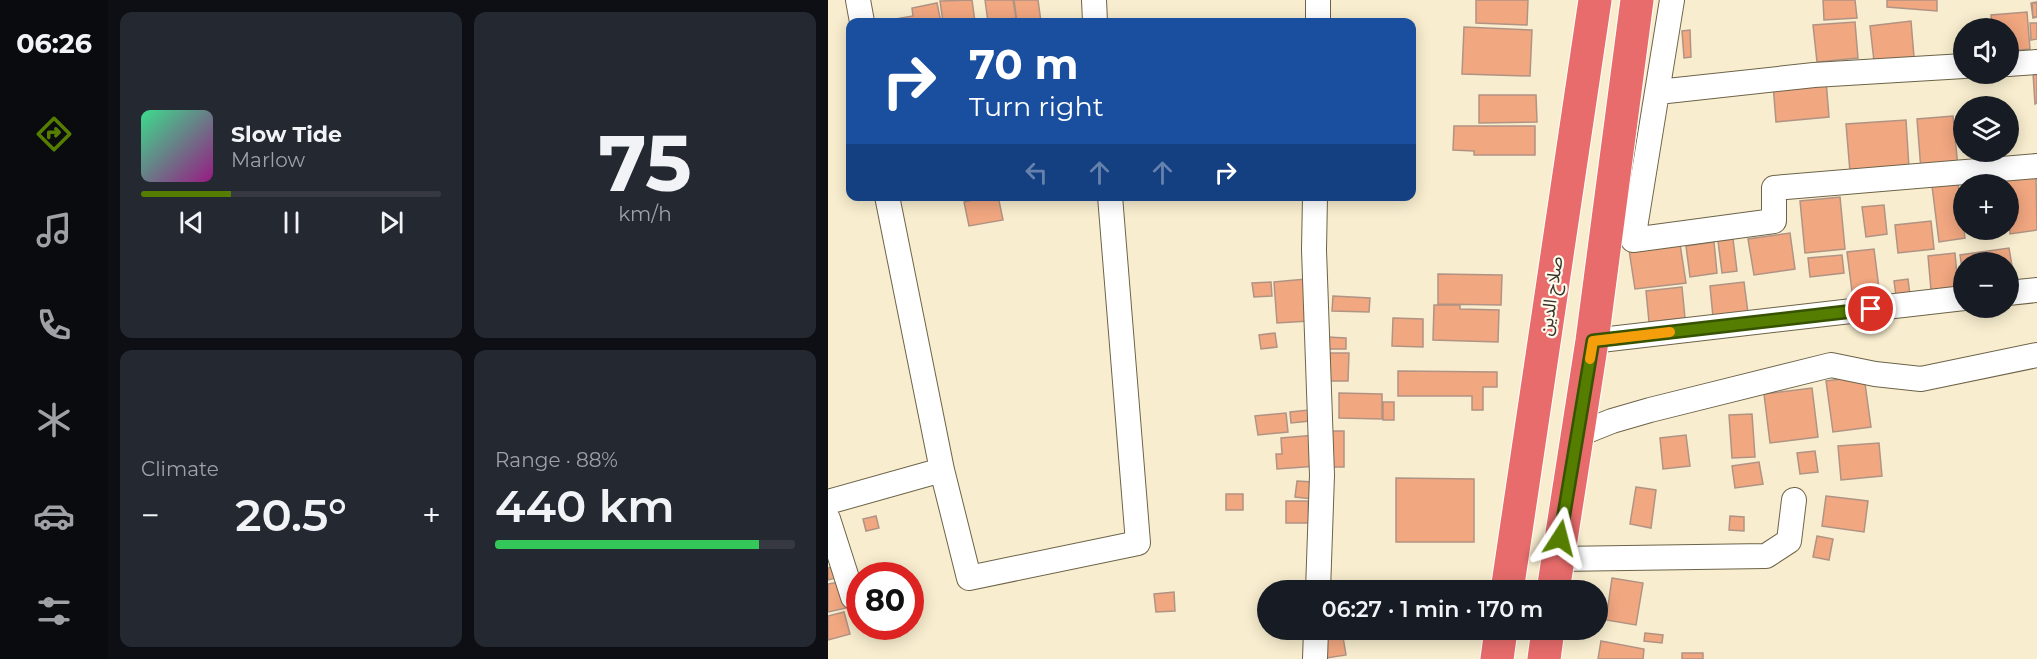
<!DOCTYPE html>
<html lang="en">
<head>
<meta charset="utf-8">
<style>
  :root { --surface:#171b24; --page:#242831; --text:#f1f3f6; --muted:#9ea1a6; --line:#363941; --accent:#557e00 }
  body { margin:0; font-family:Montserrat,"Noto Sans Arabic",sans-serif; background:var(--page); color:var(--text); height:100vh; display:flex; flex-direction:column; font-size:22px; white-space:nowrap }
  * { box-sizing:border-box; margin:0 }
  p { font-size:20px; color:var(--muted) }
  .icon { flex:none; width:33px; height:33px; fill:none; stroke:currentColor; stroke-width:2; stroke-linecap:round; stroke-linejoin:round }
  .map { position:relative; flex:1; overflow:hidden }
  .drawer { display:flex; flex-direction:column; gap:12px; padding:12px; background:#0d0f14; width:720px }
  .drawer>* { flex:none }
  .hud { position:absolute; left:18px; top:18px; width:570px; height:183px; border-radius:12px; box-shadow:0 3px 15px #0003; background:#1a4fa0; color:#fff; overflow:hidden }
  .fabs { position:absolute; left:1125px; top:18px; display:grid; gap:12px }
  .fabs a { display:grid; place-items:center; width:66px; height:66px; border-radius:50%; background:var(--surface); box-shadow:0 3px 15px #0003; font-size:30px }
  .speed { position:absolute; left:18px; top:562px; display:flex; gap:12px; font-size:30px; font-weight:700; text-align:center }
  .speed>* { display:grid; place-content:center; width:78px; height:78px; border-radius:50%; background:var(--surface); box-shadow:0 3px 15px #0003; line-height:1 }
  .speed .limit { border:9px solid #d22; background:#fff; color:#111 }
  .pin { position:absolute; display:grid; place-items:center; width:51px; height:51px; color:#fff; margin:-26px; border:3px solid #fff; border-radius:50%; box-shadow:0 2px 6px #0007 }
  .me { position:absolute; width:66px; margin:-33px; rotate:9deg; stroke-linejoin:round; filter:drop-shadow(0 0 4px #0008) }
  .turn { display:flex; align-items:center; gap:21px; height:126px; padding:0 24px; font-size:27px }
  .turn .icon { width:78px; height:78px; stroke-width:2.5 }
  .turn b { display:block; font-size:42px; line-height:51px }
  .lanes { display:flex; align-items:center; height:57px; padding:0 24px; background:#0003; justify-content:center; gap:30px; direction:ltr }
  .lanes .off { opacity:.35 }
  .big { font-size:45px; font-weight:600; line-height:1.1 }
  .drawer .tile { flex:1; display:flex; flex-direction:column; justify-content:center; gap:9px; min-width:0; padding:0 21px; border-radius:12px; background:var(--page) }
  .drawer .dial { align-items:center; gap:0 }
  .dial b { font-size:78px; line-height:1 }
  .song { display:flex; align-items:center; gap:18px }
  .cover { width:72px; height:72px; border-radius:9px; background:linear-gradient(135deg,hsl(150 70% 55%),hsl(310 70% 35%)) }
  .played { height:6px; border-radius:3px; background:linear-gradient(90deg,var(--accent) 30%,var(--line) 30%) }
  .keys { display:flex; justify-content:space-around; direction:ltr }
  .heat { display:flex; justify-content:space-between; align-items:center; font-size:33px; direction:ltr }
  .charge { height:9px; border-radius:4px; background:linear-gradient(90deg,#34c759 88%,var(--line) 0) }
  .drawer .tiles { flex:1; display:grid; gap:12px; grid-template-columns:repeat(2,1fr) }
  .trip { position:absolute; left:429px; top:580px; width:351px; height:60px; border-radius:30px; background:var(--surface); box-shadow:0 3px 15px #0003; font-weight:600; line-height:60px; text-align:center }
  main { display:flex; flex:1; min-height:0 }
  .tabs { display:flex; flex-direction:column; width:108px; justify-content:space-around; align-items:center; background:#090b0e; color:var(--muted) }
  .tabs .icon { width:42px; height:42px }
  .tabs .on { color:var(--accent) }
  .tabs b { font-size:27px; color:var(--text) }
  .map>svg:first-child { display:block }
  .building { fill:#f1a780; stroke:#b19384; stroke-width:1.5 }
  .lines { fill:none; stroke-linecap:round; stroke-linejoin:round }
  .minor-casing { stroke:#6d6348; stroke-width:26 }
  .highway-casing { stroke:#fff; stroke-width:35 }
  .minor { stroke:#fff; stroke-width:24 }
  .highway { stroke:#e76c6b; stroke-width:33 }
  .route-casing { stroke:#375200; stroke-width:15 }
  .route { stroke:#557e00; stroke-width:10 }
  .slow { stroke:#f59e0b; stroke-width:10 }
  .labels { text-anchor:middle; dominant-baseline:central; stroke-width:4.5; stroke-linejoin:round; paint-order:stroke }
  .street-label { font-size:18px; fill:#383428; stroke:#fffbee }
</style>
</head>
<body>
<main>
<nav class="tabs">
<b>06:26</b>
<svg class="icon on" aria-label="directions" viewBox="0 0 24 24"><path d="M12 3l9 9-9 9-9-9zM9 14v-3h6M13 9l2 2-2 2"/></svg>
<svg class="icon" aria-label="music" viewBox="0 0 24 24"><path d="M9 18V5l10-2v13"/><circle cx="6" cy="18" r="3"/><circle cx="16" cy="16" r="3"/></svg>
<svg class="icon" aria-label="phone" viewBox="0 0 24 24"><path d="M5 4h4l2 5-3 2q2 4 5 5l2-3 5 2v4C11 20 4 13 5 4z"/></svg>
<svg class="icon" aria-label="climate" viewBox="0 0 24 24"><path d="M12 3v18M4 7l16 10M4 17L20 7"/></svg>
<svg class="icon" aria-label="car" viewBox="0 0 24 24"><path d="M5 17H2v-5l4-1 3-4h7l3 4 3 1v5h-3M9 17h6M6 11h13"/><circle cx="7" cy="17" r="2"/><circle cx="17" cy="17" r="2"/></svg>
<svg class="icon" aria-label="filters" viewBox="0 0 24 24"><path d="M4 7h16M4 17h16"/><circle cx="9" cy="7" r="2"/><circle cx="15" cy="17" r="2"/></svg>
</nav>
<section class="drawer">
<div class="tiles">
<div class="tile">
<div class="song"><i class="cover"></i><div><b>Slow Tide</b><p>Marlow</p></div></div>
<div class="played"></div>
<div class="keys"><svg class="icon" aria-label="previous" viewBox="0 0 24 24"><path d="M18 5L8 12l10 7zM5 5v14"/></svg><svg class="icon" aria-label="pause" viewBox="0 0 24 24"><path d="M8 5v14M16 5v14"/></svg><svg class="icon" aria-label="next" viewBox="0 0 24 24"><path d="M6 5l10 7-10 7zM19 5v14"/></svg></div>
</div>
<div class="tile dial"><b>75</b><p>km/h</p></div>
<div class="tile"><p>Climate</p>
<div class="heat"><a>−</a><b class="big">20.5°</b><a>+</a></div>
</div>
<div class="tile"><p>Range · 88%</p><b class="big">440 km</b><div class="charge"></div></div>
</div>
</section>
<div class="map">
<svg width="1209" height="659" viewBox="0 0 1209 659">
  <rect width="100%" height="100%" fill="#f8edce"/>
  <path class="building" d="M144 0 147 22H115L112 1Z
    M157 0H185L188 18 160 22Z
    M186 0H210L213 22H189Z
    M648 0H700L699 25 648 23Z
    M995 0H1027L1029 18 996 20Z
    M1059 0H1109V11L1059 7Z
    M1209 2V17L1205 18 1203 3Z
    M109 3 113 22H68L67 19 85 16 84 8Z
    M1204 3H1209V17H1205Z
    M1199 12 1202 49 1180 51V28H1164L1163 15Z
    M1083 21 1086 57 1046 61 1042 26Z
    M1027 22 1030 58 989 62 985 25Z
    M1202 23H1209V39L1203 40Z
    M636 27 704 30 702 76 634 74Z
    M862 30 863 57 856 58 854 31Z
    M1205 73H1209V103L1207 104Z
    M998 80 1001 117 948 122 945 84Z
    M651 95H708L709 122 651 123Z
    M1125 116 1130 167 1093 170 1089 119Z
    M1078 120 1081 168 1022 172 1018 124Z
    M626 126H707V155H646V151L625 150Z
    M1208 177 1209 230 1182 234 1180 184H1176V181Z
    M1130 183 1137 238 1111 242 1104 186Z
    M162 196H170L175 220 141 226 136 202Z
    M1012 197 1017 249 977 253 972 201Z
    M1056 205 1059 234 1038 237 1034 207Z
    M1103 221 1106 249 1070 253 1067 225Z
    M962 233 967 269 926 275 920 239Z
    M905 239 909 271 894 273 890 241Z
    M886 242 889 273 862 277 858 246Z
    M852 244 858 283 807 289 801 250Z
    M1181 248 1186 278 1180 279V262H1136V282L1132 255Z
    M1046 249 1052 296 1025 299 1019 252Z
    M1127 253 1130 287 1103 290 1100 256Z
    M1014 255 1016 273 982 277 980 258Z
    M610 274 674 275 673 305 610 304Z
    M478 279 481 321 449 323 446 282Z
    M1080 279 1082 295 1068 296 1066 281Z
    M443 282 444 296 426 297 424 283Z
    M916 282 920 313 885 317 882 286Z
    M854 287 857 318 821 322 818 291Z
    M505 296 542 298 541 312 504 311Z
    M606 305H632V309L671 310 670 342 605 340Z
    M565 318 595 319V347L564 346Z
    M447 333 449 347 433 349 431 335Z
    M499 337 518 338V349H498Z
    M502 353H521L520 381H502Z
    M570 371 669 372V387H655V410H644V396H570Z
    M1036 376 1043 427 1005 432 998 381Z
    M984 388 990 437 942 443 936 394Z
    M511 393 554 394V419L511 418Z
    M555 402H566V420H555Z
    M481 410 482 421 463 423 462 412Z
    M458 413 460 432 430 435 427 416Z
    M924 414 927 457 904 458 901 415Z
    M499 431H516V467H498Z
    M488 435 490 466 449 469 448 454H454L453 438Z
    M858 435 862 466 835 469 832 438Z
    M1051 443 1054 476 1013 480 1010 446Z
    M987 451 990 472 972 474 969 453Z
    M931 462 935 484 907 488 904 466Z
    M568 478 646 479V542H568Z
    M469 481 485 482 484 499 467 497Z
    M808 487 828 490 823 528 802 524Z
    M398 494H415V510H398Z
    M998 496 1040 501 1036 532 994 526Z
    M458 501H480L481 523H458Z
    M48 516 51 528 38 531 35 519Z
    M902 516 916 517V531L901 530Z
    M989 536 1005 539 1001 560 985 557Z
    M9 566 11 577 0 580V568Z
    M784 578 815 583 808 625 778 620Z
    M11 582 18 608 0 612V584Z
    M346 592 347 611 328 612 326 594Z
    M16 612 22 634 0 640V616Z
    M817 633 835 635 834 643 816 641Z
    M515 637 518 655 499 658 496 639Z
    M773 641 816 649 815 659H770Z
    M854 653H875V659H854Z"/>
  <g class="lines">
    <defs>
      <path id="minor" d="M30 0 34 22
        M266 0 267 22
        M844 0 805 240 946 221V188L1209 166
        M490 22V0
        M1180 64 1209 62
        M830 92 986 75 1136 66
        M487 196 486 250 494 475 490 591
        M1180 293 1209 290
        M764 341 1136 298
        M749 435 784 421 822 410 1003 365 1047 374 1093 379 1209 355
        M114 470 141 578 310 543 282 196
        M0 502 114 470 59 196
        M0 519 25 597
        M729 559 938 556 961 541 966 500
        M487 659 488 630"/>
      <path id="highway" d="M679 591 767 0
        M725 591 764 341 809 0
        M669 659 673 630
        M716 659 720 630"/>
    </defs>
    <use href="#minor" class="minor-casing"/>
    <use href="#highway" class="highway-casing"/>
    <use href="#minor" class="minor"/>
    <use href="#highway" class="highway"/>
  </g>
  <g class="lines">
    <defs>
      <path id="route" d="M732 538 765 341 1043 309"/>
    </defs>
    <use href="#route" class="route-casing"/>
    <use href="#route" class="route"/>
    <path class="slow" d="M762 359 765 341 842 332"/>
  </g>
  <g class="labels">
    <g class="street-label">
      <text transform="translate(723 296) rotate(-82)">صلاح الدين</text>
    </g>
  </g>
</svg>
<div class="fabs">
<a><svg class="icon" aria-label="sound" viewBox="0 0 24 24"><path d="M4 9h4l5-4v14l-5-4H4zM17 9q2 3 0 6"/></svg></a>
<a><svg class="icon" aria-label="layers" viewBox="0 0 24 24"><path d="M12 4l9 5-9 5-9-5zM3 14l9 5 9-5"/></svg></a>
<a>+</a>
<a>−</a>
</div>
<div class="speed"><div class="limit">80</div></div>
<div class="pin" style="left:1043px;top:309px;background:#d93025"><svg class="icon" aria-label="arrive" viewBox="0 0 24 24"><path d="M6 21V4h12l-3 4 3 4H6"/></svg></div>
<svg class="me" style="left:732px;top:538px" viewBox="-20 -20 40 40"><path d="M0-17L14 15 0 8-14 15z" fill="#557e00" stroke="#fff" stroke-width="4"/></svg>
<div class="trip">06:27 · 1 min · 170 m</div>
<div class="hud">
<div class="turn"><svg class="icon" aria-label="right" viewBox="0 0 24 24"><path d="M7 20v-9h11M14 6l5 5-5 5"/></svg><div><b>70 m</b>Turn right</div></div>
<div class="lanes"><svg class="icon off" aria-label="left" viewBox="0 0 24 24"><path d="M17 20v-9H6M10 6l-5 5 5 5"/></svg><svg class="icon off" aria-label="ahead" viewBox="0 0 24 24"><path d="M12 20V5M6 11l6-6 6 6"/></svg><svg class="icon off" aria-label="ahead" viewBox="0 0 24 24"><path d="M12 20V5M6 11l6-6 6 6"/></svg><svg class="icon" aria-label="right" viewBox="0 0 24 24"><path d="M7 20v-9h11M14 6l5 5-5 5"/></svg></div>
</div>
</div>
</main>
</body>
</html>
